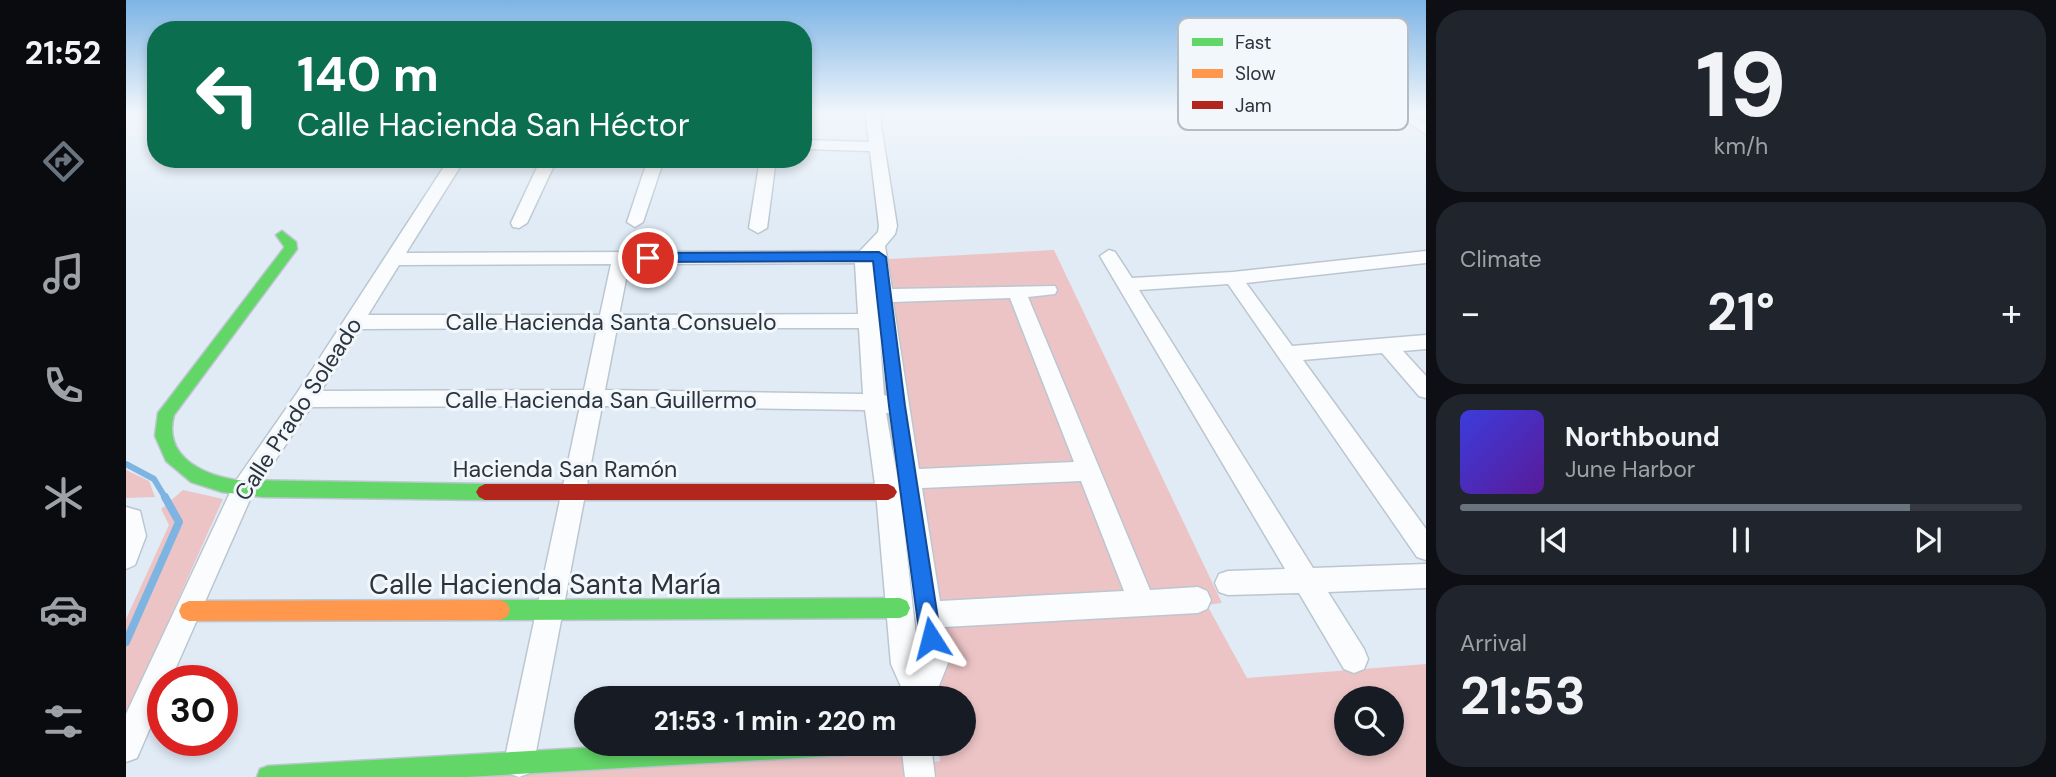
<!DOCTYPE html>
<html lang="en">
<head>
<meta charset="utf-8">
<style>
  :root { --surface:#171b24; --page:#20242c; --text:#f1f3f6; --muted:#9ea1a6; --line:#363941; --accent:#6a747e }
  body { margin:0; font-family:"DM Sans",sans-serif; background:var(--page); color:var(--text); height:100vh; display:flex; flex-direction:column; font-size:26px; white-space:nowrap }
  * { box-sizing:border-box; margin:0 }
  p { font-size:23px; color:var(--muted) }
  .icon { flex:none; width:38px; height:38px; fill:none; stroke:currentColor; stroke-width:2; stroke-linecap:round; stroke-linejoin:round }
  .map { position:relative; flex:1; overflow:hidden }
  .drawer { display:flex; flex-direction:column; gap:10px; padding:10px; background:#0d0f14; width:630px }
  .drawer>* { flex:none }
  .top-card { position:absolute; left:21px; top:21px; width:665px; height:147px; border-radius:28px; box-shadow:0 4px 10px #0003; background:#0b6e4f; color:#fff; overflow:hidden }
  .tools { position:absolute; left:1208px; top:686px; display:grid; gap:14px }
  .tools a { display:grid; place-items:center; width:70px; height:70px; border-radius:50%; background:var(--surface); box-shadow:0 4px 10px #0003; font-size:35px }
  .speed { position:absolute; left:21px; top:665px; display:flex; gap:14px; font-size:35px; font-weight:700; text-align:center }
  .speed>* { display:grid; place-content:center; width:91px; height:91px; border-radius:50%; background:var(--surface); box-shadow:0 4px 10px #0003; line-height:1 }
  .speed .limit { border:10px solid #d22; background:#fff; color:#111 }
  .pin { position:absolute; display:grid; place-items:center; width:60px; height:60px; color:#fff; margin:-30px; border:4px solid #fff; border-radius:50%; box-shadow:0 2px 7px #0007 }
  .me { position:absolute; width:77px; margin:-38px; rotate:351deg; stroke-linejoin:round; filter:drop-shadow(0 0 5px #0008) }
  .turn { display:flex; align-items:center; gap:24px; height:147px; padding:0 35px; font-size:32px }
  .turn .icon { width:91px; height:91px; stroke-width:2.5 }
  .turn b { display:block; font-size:49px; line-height:60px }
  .big { font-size:52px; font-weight:700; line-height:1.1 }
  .drawer .card { flex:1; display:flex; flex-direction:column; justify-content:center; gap:10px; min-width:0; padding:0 24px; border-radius:28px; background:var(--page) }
  .drawer .dial { align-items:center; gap:0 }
  .dial b { font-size:91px; line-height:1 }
  .song { display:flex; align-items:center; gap:21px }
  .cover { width:84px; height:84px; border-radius:10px; background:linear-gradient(135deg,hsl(240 70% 55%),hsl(270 70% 35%)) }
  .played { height:7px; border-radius:4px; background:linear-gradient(90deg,var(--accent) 80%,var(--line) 80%) }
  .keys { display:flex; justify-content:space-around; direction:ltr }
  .heat { display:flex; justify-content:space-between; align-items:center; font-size:38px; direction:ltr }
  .trip { position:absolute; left:448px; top:686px; width:402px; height:70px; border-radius:35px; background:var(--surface); box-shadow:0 4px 10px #0003; font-weight:700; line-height:70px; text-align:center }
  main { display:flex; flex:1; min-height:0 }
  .menu { display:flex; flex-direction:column; width:126px; justify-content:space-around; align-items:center; background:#090b0e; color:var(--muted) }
  .menu .icon { width:49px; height:49px }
  .menu .on { color:var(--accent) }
  .menu b { font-size:32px; color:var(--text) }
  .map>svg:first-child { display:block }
  .green { fill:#ecc4c6; fill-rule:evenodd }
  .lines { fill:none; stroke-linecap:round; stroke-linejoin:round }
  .stream-far1 { stroke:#7eb4e1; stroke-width:6 }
  .stream { stroke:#7eb4e1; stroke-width:8 }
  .street-casing { stroke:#bcc6cf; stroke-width:3 }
  .fast-casing { stroke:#bcc6cf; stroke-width:3 }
  .slow-casing { stroke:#bcc6cf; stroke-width:3 }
  .jam-casing { stroke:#bcc6cf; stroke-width:3 }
  .street { fill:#fafcfe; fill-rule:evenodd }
  .fast { fill:#63d668; fill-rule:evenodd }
  .slow { fill:#ff974d; fill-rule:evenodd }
  .jam { fill:#b3261e; fill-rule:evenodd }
  .route { fill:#1a73e8; stroke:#114b97; stroke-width:2 }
  .labels { text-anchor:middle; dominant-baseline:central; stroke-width:6; stroke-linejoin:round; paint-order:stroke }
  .street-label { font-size:23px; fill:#2b343d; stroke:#f2f7fc }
  .near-street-label { font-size:28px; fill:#2b343d; stroke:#f2f7fc }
  .key { fill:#f2f7fc; stroke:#b6bcc3; stroke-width:2 }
  .key-label { font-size:19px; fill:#2b343d }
</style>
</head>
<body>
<main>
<nav class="menu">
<b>21:52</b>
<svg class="icon on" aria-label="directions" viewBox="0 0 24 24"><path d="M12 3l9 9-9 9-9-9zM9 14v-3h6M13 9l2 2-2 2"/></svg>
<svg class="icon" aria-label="music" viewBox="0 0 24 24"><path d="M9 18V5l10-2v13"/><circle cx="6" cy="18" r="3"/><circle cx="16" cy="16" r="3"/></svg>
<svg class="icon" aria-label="phone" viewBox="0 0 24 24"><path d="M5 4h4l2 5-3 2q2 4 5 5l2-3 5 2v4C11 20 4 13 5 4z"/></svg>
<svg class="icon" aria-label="climate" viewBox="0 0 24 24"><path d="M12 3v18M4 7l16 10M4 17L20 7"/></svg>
<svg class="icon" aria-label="car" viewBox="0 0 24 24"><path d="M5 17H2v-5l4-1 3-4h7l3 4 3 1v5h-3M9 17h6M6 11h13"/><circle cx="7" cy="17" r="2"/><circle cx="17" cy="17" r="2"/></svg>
<svg class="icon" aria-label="filters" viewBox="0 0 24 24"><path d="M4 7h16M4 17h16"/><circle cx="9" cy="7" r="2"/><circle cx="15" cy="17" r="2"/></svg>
</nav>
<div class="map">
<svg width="1300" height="777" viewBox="0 0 1300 777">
  <rect width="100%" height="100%" fill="#e0ebf6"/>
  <path class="green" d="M928 250 1096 603 1081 605 1121 678 1300 664V777H143L721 744H790L793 765 814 761 812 744H838V698H806L746 260ZM1220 698H1265V744H1220Z
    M0 470 23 481 29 497 0 498Z
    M57 490 97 499 0 716V619L43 525 35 509Z"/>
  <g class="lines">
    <path class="stream-far1" d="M0 464 28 479 40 499"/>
    <path class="stream" d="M0 642 53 522 39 497"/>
    <defs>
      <path id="street" d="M739 113H753L771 226 769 234 759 246 766 289 929 286 931 290 929 294 902 297 1024 590 1072 587 1081 591 1085 600 1081 609 1072 613 818 627 823 661 808 698H780L765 664 750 492 739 410 476 406 408 762 404 773 393 777 382 773 378 762 454 406 185 407 126 495 44 681H37V698L11 758 0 762V714L109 482 171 393 323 159H339L280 253 734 251 752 232 753 226 744 151 677 149V140L743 142ZM729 263 732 314 493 315 503 264ZM485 264 474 315H242L273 265ZM884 298 948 462 793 469 767 302ZM471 328 458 390 195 391 234 329ZM491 328H733L737 394 479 390ZM754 341 761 396 758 395ZM760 413H763L771 476ZM955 481 998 591 814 601 796 488ZM777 519 795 661 794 665 793 663Z
        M1267 113H1284L1300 124V134Z
        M415 159H431L401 223 393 228 387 227 385 223Z
        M522 159H538L517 222 509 227 501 222Z
        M634 159H650L641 228 632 233 623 228Z
        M983 250 989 252 1006 278 1107 272 1300 251V263L1120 283 1166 346 1300 335V349L1277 351 1300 376V398L1293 396 1256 353 1177 360 1300 529V560L1291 557 1102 284 1013 290 1187 568 1300 564V588L1202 592 1238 649 1242 659 1238 669 1228 673 1218 669 1173 593 1102 595 1093 592 1089 583 1093 574 1102 571 1159 569 974 256Z
        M0 507 14 511 20 536 9 565 0 569Z
        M775 744H805L809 777H779Z"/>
      <path id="fast" d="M156 231 170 242 171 249 48 415C37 456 75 474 109 480L359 484 365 487 368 492 365 497 359 500 137 497 96 492 65 482 40 461 29 436 32 413 158 248V246L150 235Z
        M774 598 781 601 784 608 781 615 774 618 374 620 367 617 364 610 367 603 374 600Z
        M527 744H731L728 752 720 755 341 777H131L134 769 142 766Z"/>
      <path id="slow" d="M374 600 381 603 384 610 381 617 374 620 63 621 56 618 53 611 56 604 63 601Z"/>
      <path id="jam" d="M359 484H762L768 487 771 492 768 497 762 500H359L353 497 350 492 353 487Z"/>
    </defs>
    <use href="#street" class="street-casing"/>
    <use href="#fast" class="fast-casing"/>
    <use href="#slow" class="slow-casing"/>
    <use href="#jam" class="jam-casing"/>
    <use href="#street" class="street"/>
    <use href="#fast" class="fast"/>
    <use href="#slow" class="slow"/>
    <use href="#jam" class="jam"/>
  </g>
  <linearGradient id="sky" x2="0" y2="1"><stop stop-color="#7db4e5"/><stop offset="0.51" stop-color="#f1f6fb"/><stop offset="1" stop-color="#f1f6fb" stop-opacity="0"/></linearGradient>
  <rect width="1300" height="222" fill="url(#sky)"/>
  <path class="route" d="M753 252 760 257 779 406 815 638 812 645 805 648 797 645 794 638 763 406 747 261 522 262 516 258 522 253Z"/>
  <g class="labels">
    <g class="street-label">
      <text x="485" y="322">Calle Hacienda Santa Consuelo</text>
      <text x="475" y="400">Calle Hacienda San Guillermo</text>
      <text transform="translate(172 409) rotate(-57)">Calle Prado Soleado</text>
      <text x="439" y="469">Hacienda San Ramón</text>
    </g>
    <g class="near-street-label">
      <text x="419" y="584">Calle Hacienda Santa María</text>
    </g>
  </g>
  <rect x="1052" y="18" width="230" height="112" rx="10" class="key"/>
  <rect x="1066" y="38" width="31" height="8" fill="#63d668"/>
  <rect x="1066" y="69" width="31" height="9" fill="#ff974d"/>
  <rect x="1066" y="101" width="31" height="8" fill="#b3261e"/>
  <g class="key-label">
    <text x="1109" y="49">Fast</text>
    <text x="1109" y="80">Slow</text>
    <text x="1109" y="112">Jam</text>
  </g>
</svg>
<div class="tools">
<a><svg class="icon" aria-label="search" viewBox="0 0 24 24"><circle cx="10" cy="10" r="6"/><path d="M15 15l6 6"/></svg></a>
</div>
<div class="speed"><div class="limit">30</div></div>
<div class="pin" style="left:522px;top:258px;background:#d93025"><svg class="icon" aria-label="arrive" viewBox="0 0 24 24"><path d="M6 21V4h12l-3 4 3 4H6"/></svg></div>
<svg class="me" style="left:805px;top:638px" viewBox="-20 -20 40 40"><path d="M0-17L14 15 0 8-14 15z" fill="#1a73e8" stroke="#fff" stroke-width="4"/></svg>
<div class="trip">21:53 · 1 min · 220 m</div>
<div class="top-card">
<div class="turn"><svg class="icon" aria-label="left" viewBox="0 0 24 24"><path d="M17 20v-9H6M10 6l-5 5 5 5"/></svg><div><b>140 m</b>Calle Hacienda San Héctor</div></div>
</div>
</div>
<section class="drawer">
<div class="card dial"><b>19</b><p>km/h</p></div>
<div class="card"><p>Climate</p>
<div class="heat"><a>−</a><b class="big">21°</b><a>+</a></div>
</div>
<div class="card">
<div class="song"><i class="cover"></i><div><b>Northbound</b><p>June Harbor</p></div></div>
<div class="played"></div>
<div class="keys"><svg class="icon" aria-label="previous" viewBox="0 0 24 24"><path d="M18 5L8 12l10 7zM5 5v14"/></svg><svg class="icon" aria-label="pause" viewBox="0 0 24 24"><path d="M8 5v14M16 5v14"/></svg><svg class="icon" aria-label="next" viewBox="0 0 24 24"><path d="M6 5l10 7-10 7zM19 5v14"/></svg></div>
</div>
<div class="card"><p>Arrival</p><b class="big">21:53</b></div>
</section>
</main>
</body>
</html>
